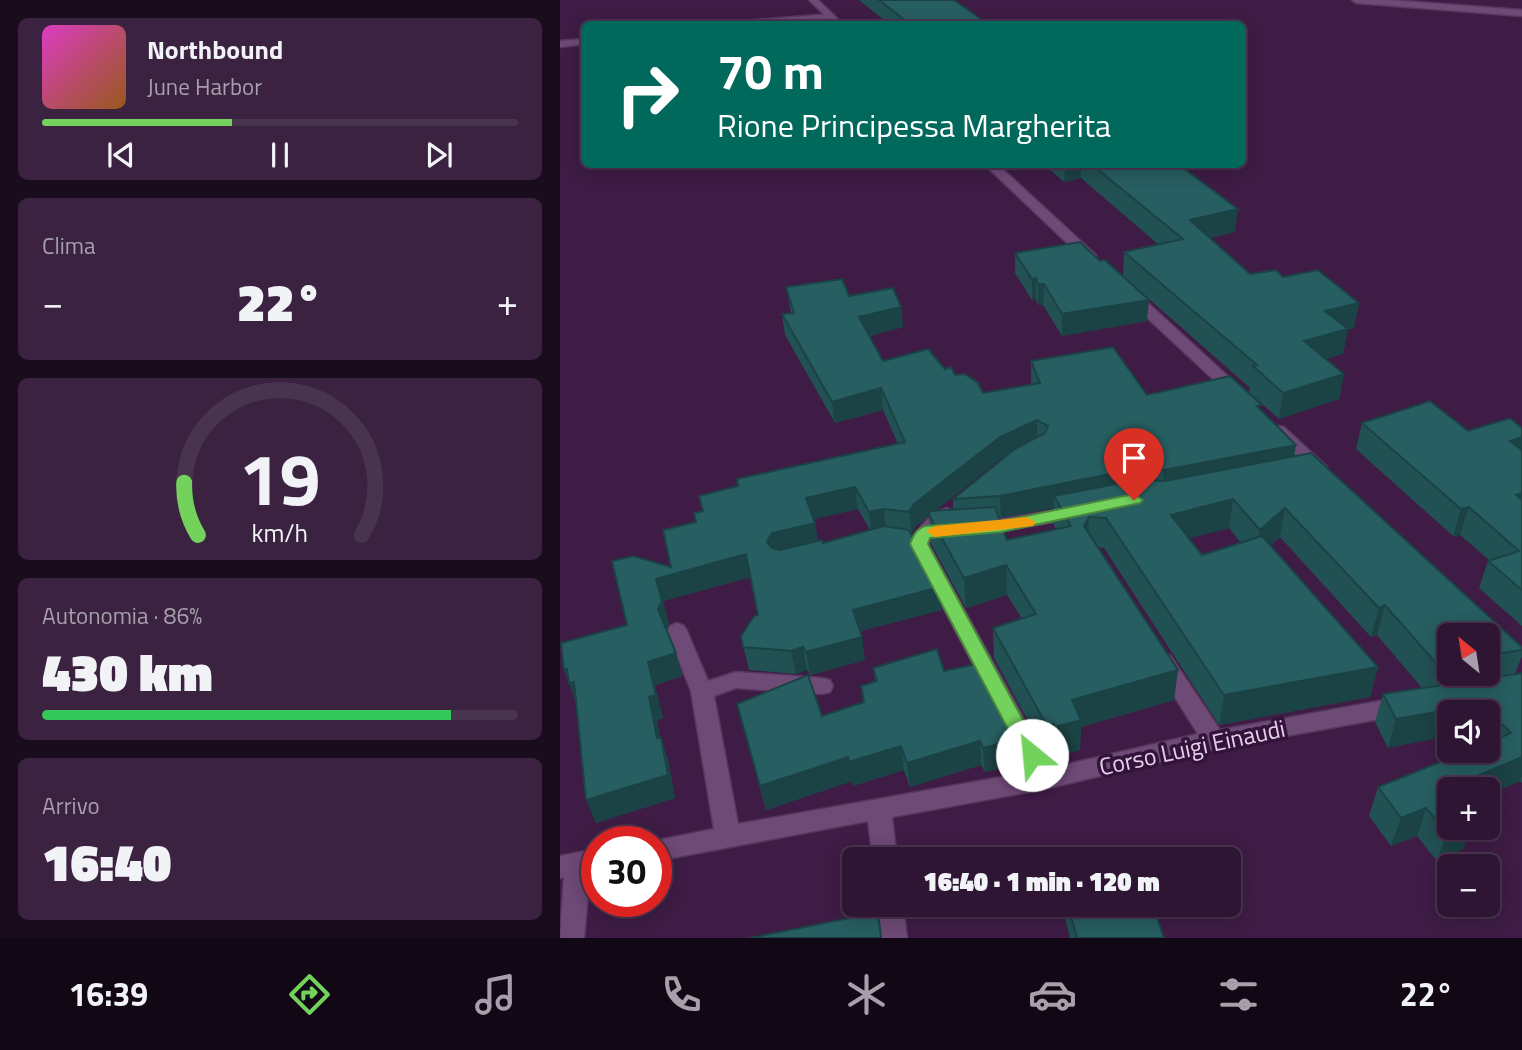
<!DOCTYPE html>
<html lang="it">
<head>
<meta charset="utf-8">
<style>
  :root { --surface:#2e1534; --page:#3a2240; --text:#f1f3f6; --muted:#a79fac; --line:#49344f; --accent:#73d25c }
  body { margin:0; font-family:"Titillium Web",sans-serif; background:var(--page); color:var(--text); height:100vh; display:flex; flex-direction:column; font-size:26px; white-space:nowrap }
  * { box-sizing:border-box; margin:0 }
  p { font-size:23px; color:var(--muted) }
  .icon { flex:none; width:38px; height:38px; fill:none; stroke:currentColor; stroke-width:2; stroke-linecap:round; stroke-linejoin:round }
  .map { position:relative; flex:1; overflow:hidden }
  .panel { display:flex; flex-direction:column; gap:18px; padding:18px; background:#190c1d; width:560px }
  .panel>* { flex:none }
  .hud { position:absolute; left:21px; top:21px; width:665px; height:147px; border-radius:10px; box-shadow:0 4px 18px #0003,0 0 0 2px var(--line); background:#00695c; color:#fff; overflow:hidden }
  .needle { width:46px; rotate:330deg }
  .fabs { position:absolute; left:877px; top:623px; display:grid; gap:14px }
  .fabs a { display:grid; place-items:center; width:63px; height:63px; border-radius:10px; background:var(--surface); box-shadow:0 4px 18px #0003,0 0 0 2px var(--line); font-size:35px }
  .speed { position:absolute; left:21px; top:826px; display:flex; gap:14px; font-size:35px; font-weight:700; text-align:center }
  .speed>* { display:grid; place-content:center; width:91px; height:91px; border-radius:50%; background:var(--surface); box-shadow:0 4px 18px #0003,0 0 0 2px var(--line); line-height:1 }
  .speed .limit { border:10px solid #d22; background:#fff; color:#111 }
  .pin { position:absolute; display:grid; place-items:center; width:60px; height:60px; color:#fff; margin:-72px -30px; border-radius:50% 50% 50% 0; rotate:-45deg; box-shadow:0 0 7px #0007 }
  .pin .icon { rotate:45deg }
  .me { position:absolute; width:77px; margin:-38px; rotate:332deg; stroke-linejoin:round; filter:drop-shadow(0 0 5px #0008) }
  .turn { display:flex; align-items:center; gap:24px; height:147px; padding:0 21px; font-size:32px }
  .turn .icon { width:91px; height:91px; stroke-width:2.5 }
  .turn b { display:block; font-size:49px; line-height:60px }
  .big { font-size:52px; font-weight:800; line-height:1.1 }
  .panel .card { flex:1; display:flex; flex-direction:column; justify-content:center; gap:10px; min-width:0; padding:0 24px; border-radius:10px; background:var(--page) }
  .panel .dial { align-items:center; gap:0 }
  .dial svg { height:182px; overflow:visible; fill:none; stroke:var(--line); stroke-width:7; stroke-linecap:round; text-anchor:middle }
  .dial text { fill:var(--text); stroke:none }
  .song { display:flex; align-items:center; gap:21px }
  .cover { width:84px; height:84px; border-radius:10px; background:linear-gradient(135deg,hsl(310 70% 55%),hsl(30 70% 35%)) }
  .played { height:7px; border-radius:4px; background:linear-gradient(90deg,var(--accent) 40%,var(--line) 40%) }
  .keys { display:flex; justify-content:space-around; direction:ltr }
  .heat { display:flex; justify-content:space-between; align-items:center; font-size:38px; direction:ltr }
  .charge { height:10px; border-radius:5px; background:linear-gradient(90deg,#34c759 86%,var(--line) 0) }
  .trip { position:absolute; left:282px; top:847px; width:399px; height:70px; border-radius:10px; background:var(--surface); box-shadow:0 4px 18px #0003,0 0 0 2px var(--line); font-weight:800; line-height:70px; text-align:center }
  .dock { display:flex; height:112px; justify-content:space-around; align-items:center; background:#120815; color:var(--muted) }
  .dock .icon { width:49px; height:49px }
  .dock .active { color:var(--accent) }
  .dock b { font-size:32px; color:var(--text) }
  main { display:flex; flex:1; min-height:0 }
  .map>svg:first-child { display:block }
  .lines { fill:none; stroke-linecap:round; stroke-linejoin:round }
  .service-casing { stroke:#56385d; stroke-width:3 }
  .minor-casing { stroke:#56385d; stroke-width:3 }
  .secondary-casing { stroke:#56385d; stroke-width:3 }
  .service { fill:#6e4a77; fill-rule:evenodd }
  .minor { fill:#6e4a77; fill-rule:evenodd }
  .secondary { fill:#6e4a77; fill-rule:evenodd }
  .wall { fill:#225153; fill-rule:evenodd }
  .shaded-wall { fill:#1b4244 }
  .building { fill:#275e61; stroke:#1b4244; stroke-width:2 }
  .route { fill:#73d25c; stroke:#4b883c; stroke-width:2 }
  .slow { fill:#f59e0b }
  .labels { text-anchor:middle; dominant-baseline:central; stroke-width:7; stroke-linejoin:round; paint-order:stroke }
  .near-street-label { font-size:24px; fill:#e5d0ea; stroke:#33123b }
</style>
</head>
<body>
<main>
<section class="panel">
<div class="card">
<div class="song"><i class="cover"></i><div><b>Northbound</b><p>June Harbor</p></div></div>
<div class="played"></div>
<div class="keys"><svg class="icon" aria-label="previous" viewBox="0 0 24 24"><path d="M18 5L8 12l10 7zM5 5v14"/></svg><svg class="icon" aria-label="pause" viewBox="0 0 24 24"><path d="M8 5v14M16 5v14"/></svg><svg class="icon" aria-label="next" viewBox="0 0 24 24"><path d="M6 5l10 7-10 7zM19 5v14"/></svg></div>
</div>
<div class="card"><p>Clima</p>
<div class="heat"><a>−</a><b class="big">22°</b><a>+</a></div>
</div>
<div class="card dial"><svg viewBox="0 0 100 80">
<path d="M14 69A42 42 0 1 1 86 69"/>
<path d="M14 69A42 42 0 0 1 8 46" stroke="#73d25c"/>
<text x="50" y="56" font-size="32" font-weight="700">19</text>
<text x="50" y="72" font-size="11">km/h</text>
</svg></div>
<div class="card"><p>Autonomia · 86%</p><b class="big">430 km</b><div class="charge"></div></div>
<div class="card"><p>Arrivo</p><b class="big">16:40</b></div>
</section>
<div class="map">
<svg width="962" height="938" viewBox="0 0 962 938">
  <rect width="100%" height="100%" fill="#3e1c45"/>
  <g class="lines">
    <defs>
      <path id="service" d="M270 14H273V18L205 24H180L184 21Z
        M24 39V44L0 47V41Z"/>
      <path id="minor" d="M792 0H830L962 10V16L796 3Z
        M518 507 524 509 527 513 524 517 421 534 412 528 421 522Z
        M387 508 396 514 373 536 368 544 491 768 638 734 592 661 596 655 603 653 610 655 660 730 842 697 850 700 853 706 850 712 842 715 654 749 485 789 332 817 337 859H313L308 821 96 861V842H89L154 829 131 691 107 631 110 626 117 623 124 626 127 631 148 681 176 672 262 678 270 680 273 686 270 692 262 694 176 688 154 696 178 824 470 772 350 544C357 529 370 513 387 508Z
        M37 849V871L30 872 24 938H0L4 877 0 878V856Z
        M317 905H343L347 938H321Z"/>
      <path id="secondary" d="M249 0H258L283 24H274Z
        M424 164H437L536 255V261H526Z
        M572 292 577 293 683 390 685 393 683 396H671L567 299 565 296Z
        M718 426 724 427 765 465 768 469 765 473H753L712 435 710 431Z"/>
    </defs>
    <use href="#service" class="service-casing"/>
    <use href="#minor" class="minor-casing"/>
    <use href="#secondary" class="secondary-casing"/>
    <use href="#service" class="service"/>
    <use href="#minor" class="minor"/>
    <use href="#secondary" class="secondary"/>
  </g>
  <path class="wall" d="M299 0H394L428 24H329Z
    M484 164H618L675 232 650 238 690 274 723 277 799 303 794 328 788 329 783 354 766 359 784 374 779 399 719 419 689 392 690 388 563 276 564 252 599 245 521 178 504 182Z
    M455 253 587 321 502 336 483 305H478L476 299 472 300 455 273Z
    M226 287 289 296 341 307 343 327 310 336 323 361 385 369 423 393 472 385 471 382V361L587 395 701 410 736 445 734 456 962 647V656L955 674 962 673V783L960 781 928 795V789H889L903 849 877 861 857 836 831 846 809 816 818 787 928 751V712H889L828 748 815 722 823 694 862 688 817 635 811 637 720 537 711 545 818 667 810 697 659 725 544 548 537 547 614 700 521 727 520 750 494 757 493 754 487 756 434 658 433 628 462 619 447 595 406 608 371 544 369 516 356 526 351 534 382 610 300 631 305 660 250 675 247 670 236 674 189 670 181 636 198 615 191 577 103 601 109 624 106 629 116 653 122 676 95 685 103 718 97 720 100 737 108 760 115 798 36 823 16 702 4 670 67 625 111 567 143 511 178 487 338 444 323 410 275 423 225 335 222 314 231 313ZM447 456 393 499V510L375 511 440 459ZM494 508V525L496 529 447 540 439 518ZM298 509 310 530 263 543 258 541 254 519ZM669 528 681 543 642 555 629 538ZM889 635H928V674H889Z
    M802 423 908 431 962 428V626L919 588 928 561 929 560 900 535 893 536 796 449Z
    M313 668 384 671 462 738V763L425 772 421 765 350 787 344 770 293 786 292 781 206 810 177 704 262 716 303 702 301 686 315 682Z
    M502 905H593L604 938H510Z"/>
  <path class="shaded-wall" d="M505 164H521V178L504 182Z
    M678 209 675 232 628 244 630 220Z
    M476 278V299L472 300V279Z
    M478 284H484L483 305H478Z
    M589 300 587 321 502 336V314Z
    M799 303 794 328 788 329 783 354 739 367 744 341 765 311Z
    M341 307 343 327 302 338 299 317Z
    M784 374 779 399 719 419 723 393Z
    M321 388 323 410 275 423 272 402Z
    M477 420V441L440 459 356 526 352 534 349 512 354 504 440 437Z
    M962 437V458L950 441Z
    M736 445 732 467 602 492 604 470Z
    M575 469 573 491 494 496V508L441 518 440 496Z
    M295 487 298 509 250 520 246 498Z
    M962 493V517L956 495Z
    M673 499 669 528 608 544 611 515Z
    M909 507 900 535 893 536 901 509Z
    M725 508 720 537 695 559 700 530Z
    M324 509 326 531 312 534 309 512Z
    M529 517 528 546 524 526Z
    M255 523 259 546 212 564 207 542 212 533Z
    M186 554 191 577 103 601 109 624 105 632 98 609 96 579Z
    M446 565 447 595 406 608 404 578Z
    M380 587 382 610 297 632 293 610Z
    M825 605 817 635 811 637 819 608Z
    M302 637 305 660 250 675 246 652Z
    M243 647 247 670 236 674 231 651Z
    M116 653 122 676 95 685 103 718 97 720 105 761 97 738 89 697 88 662Z
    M818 667 810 697 659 725 664 695Z
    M7 669 14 682 18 706 4 670Z
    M618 670 614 700 521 727 520 750 494 757 495 727 512 700Z
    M921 704 918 712H889V736L828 748 836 719Z
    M494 724 493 754 487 756V726Z
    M101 737 108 760 115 798 36 823 26 800Z
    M462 738V763L425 772 423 748Z
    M420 741 421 765 350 787 347 763Z
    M341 746 344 770 293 786 292 781 206 810 200 786 288 757Z
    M962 757V775L960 781 928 795V789H906L919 775Z
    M866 808 857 836 831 846 841 818Z
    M899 828H912L903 849 877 861 887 833Z"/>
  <path class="building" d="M319 0H394L428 24H350Z
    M531 164H618L678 209 630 220 690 274 716 270 723 277 758 270 799 303 765 311 788 329 744 341 784 374 723 393 693 366 697 365 564 252 623 239Z
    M520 242 540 261 545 260 589 300 502 314 484 284H478L476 278 472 279 455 253Z
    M282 279 289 296 333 288 341 307 299 317 323 361 368 349 385 369 391 367 395 375 405 374 418 383 423 393 480 383 471 361 553 347 587 395 670 376 702 405 697 406 736 445 604 470 575 469 440 496 393 499 455 449 485 433 488 426 477 420 440 437 354 504 349 512 324 509 309 512 295 487 246 498 255 523 212 533 207 542 212 548 220 550 262 540 263 543 324 526 349 530 380 587 293 610 302 637 246 652 243 647 231 651 183 647 181 636 194 616 198 615 186 554 96 579 102 601 98 609 116 653 88 662 96 695 89 697 97 738 101 737 108 775 26 800 14 682 9 683 7 669 4 670 1 643 67 625 52 561 73 556 111 567 103 530 136 522 134 513 143 511 139 496 178 486 177 479 345 442 321 388 272 402 222 314 234 313 226 287Z
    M870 401 908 431 950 418 962 428V437L950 441 962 450V493L956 495 962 500V590L928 561 959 551 909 507 901 509 802 423Z
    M751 453 962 647V650L928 655V635H889V660L875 662 825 605 819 608 725 508 700 530 673 499 611 515 642 555 702 536 818 667 664 695 546 518 529 517 524 526 618 670 512 700 521 720 495 727 494 724 487 726 433 628 476 614 446 565 404 578 369 515 370 511 435 507 447 540 511 526 494 496 576 480 605 481Z
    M377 649 384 671 421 663 462 738 423 748 420 741 347 763 341 746 289 762 288 757 200 786 177 704 248 675 262 716 304 702 301 686 317 681 313 668Z
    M962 673V757L919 775 924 782 906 789H889V828H899L887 833 866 808 841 818 818 787 908 751H928V743L951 733 921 704 836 719 823 694Z
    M508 905H593L604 938H517Z
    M315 913H318L321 938H190Z"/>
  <path class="route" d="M574 494 583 500 580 503 441 532 370 538 368 544 482 755 479 761 472 764 465 761 350 544C353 536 356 529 365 526L441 521Z"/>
  <path class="slow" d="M467 517 476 522 473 526 375 537 366 531 375 526Z"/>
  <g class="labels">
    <g class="near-street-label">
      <text transform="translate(632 747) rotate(-12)">Corso Luigi Einaudi</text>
    </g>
  </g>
</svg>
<div class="fabs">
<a><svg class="needle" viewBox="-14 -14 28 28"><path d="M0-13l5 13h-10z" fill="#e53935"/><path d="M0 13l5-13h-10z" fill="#a79fac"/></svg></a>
<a><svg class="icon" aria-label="sound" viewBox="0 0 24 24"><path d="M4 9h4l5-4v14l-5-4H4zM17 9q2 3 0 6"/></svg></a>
<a>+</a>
<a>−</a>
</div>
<div class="speed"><div class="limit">30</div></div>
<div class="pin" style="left:574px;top:500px;background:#d93025"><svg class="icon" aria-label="arrive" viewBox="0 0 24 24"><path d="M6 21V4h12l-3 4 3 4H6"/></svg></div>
<svg class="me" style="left:472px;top:755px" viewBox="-20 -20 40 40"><circle r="19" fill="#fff"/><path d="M0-13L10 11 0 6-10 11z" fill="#73d25c"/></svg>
<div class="trip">16:40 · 1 min · 120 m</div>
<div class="hud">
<div class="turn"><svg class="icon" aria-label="right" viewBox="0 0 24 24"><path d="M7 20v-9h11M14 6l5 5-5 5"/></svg><div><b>70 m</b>Rione Principessa Margherita</div></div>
</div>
</div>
</main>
<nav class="dock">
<b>16:39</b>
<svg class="icon active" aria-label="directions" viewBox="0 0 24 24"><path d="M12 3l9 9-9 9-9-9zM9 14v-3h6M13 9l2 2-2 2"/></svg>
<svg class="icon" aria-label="music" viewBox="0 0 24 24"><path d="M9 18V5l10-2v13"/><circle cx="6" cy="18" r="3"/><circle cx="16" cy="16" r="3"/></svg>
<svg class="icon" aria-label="phone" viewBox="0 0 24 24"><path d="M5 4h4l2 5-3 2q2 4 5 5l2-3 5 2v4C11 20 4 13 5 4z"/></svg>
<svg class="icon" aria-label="climate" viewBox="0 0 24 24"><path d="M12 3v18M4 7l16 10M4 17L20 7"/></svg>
<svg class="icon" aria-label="car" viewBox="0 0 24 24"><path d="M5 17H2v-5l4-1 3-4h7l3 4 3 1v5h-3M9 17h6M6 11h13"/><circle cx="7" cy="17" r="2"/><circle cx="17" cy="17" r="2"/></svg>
<svg class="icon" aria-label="filters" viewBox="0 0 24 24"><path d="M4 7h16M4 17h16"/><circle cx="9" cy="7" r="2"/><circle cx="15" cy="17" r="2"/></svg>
<b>22°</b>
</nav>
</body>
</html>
